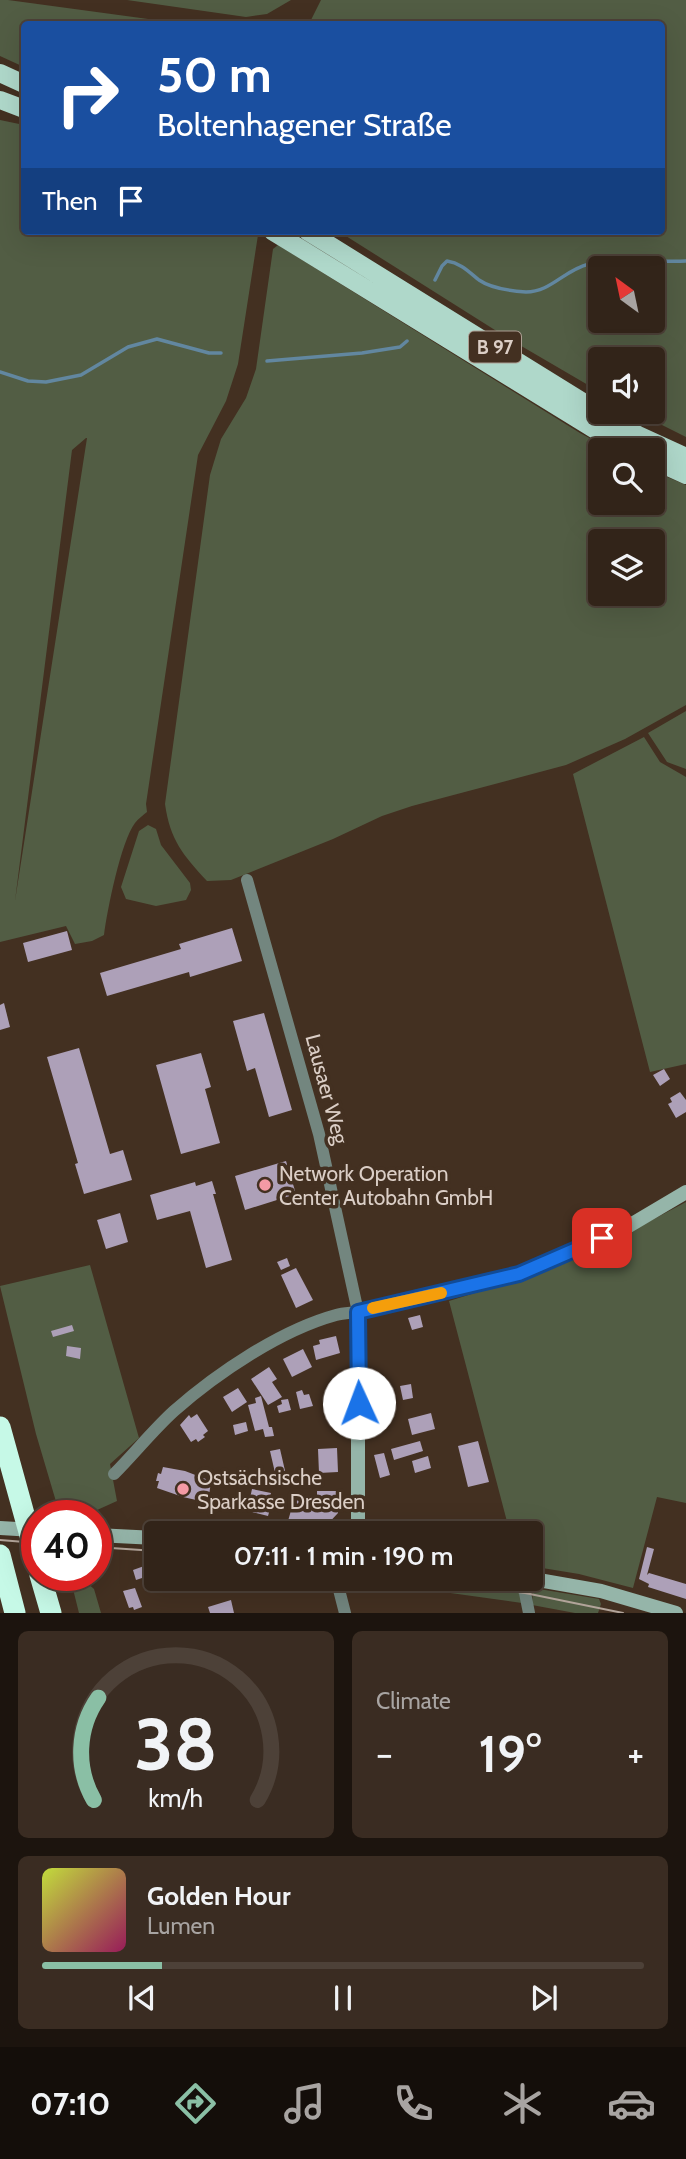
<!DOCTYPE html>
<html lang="en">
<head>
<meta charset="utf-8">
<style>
  :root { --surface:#322419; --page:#3a2c22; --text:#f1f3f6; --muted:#a8a4a2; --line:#4d4138; --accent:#8abfa5 }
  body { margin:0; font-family:Cabin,sans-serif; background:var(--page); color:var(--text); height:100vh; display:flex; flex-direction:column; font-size:26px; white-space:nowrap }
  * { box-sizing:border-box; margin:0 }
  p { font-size:23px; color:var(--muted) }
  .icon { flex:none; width:38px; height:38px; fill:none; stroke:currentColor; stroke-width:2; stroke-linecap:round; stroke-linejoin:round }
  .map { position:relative; height:1613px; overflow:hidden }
  .panel { display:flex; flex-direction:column; gap:18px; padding:18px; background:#1c140e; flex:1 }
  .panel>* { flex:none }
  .hud { position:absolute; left:21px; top:21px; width:644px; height:214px; border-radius:7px; box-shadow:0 7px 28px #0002,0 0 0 2px var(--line); background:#1a4fa0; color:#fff; overflow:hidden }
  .needle { width:46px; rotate:327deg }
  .tools { position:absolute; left:588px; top:256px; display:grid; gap:14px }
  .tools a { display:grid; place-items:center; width:77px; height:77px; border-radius:7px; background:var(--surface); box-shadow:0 7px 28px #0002,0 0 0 2px var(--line); font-size:35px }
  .speed { position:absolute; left:21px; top:1500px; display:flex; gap:14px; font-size:35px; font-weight:700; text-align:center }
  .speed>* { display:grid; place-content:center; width:91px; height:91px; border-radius:50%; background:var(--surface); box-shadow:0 7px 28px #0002,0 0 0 2px var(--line); line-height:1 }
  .speed .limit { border:10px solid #d22; background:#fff; color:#111 }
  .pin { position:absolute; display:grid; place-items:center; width:60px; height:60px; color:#fff; margin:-30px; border-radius:14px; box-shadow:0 4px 10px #0006 }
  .me { position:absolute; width:77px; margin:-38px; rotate:358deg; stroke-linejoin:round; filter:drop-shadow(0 0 5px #0008) }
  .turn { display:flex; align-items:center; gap:24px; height:147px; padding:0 21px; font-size:32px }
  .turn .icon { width:91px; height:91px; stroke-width:2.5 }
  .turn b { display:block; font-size:49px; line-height:60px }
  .then { display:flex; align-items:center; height:66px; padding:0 21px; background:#0003; gap:14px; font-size:26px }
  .big { font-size:52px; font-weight:600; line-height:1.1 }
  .panel .tile { flex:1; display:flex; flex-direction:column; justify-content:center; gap:10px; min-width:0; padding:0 24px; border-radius:10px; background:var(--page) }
  .panel .dial { align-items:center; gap:0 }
  .dial svg { height:182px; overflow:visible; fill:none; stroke:var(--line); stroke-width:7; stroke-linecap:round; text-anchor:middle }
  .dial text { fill:var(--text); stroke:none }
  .song { display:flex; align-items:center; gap:21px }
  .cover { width:84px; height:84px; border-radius:10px; background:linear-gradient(135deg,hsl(70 70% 55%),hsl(330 70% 35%)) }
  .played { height:7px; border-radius:4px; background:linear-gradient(90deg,var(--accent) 20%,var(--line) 20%) }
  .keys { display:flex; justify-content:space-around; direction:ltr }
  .heat { display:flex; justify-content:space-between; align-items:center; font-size:38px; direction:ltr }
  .panel .tiles { flex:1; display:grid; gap:18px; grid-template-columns:1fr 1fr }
  .tile:last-child { grid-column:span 2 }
  .trip { position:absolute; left:144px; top:1521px; width:399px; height:70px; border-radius:7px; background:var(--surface); box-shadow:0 7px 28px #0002,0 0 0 2px var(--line); font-weight:600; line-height:70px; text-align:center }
  .menu { display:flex; height:112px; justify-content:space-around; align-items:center; background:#140e0a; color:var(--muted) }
  .menu .icon { width:49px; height:49px }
  .menu .active { color:var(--accent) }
  .menu b { font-size:32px; color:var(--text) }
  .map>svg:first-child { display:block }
  .green { fill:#525d44; fill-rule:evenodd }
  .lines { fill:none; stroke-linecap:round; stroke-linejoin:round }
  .stream { stroke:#6287a0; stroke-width:3.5 }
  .building { fill:#ada0b8 }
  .street { stroke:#73867f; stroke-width:12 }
  .secondary { stroke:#95b5a9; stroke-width:14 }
  .primary { stroke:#afd8ca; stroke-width:18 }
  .highway { stroke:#c6f9e7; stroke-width:21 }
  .tram { stroke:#b2a49a; stroke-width:2 }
  .route-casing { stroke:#114b97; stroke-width:18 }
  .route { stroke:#1a73e8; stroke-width:12 }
  .slow { stroke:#f59e0b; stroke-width:12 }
  .poi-dot { fill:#f49aa5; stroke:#433021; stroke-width:2.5 }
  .labels { text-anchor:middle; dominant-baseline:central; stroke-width:7; stroke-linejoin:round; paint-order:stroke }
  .shield { fill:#433021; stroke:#ad9f94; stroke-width:2 }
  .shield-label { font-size:19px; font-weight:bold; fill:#dbcec6 }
  .street-label { font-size:21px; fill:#dbcec6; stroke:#433021 }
  .poi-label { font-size:21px; fill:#dbcec6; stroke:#433021; text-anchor:start }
</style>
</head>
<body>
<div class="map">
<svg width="686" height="1613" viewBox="0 0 686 1613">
  <rect width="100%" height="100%" fill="#433021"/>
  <path class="green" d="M0 0H8L185 24H24V67L0 56Z
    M127 0H291L267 14 246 17Z
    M321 0H686V437L634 411H653V359H600V392L506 337 338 231H662V24H309ZM600 268H653V320H600Z
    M0 120 24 125V231H251L258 235 238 364 226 401 198 455 146 804 147 812C143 815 138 819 135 823 121 841 107 911 104 935L92 941 75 944 66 926 0 942ZM86 438H87L15 901 72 450Z
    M278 245 580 433 612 450H600V502H653V471L686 485V705L625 739 566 765 412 806 382 816 333 839 231 880 207 881C183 855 170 840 165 804L210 475 221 439 246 398 256 369 273 249ZM600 541H653V593H600Z
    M686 711V769L667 762 648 733Z
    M644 737 660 762 686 777V1064L650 1072 573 774Z
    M148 825 156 829 161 845 190 883 191 890 186 900 156 906 126 899 121 887 139 831Z
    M686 1202V1503L657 1497 633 1588 579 1574 530 1566V1533H510L449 1301 536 1274 590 1253Z
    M90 1265 139 1438 110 1464 117 1501 86 1515H60L36 1434 0 1286Z
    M74 1575H78L94 1589 101 1613H79L71 1581Z
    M341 1578 430 1579 428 1592Z
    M437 1579C451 1579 509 1578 517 1587 520 1591 521 1599 522 1603L436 1591Z
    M533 1588 599 1599 601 1604 598 1613H575L532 1605Z"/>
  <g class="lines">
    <path class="stream" d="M435 280 442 266 447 261C461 263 469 272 479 280 492 289 511 291 526 292 551 292 564 270 589 264 620 256 654 263 686 261
      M267 361 362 353 400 347 407 341
      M0 372 28 381 46 382 81 375 128 347 157 339 209 353H221"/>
  </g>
  <path class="building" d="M232 928 242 961 190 977 189 972 107 996 100 973 181 949 179 944Z
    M67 931 72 950 28 962 23 943Z
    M4 1003 10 1027 0 1030V1005Z
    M264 1013 292 1110 269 1117 255 1068 247 1071 233 1021Z
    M79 1048 110 1154 123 1150 132 1180 84 1194 75 1164 78 1163 47 1057Z
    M201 1053 211 1087 205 1089 220 1143 181 1154 156 1065Z
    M664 1069 670 1079 660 1086 653 1075Z
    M680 1092 686 1100V1112L676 1118 668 1104 672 1102 670 1098Z
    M286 1161 296 1194 245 1210 235 1176Z
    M212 1181 216 1194H213L232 1260 206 1268 190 1211 157 1220 150 1195 195 1182 196 1186Z
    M120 1213 128 1242 106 1249 97 1220Z
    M287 1258 290 1266 281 1270 277 1262Z
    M296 1268 313 1300 296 1308 281 1275Z
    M420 1315 423 1327 412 1330 408 1318Z
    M72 1325 74 1331 53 1337 51 1331Z
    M336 1336 340 1353 316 1360 313 1346 320 1344 319 1340Z
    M67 1346 81 1348 80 1359 66 1356Z
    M303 1349 312 1367 292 1377 283 1359Z
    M269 1367 277 1379 272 1382 282 1397 268 1405 251 1379Z
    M411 1384 413 1398 403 1400 400 1386Z
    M238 1388 247 1402 232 1412 223 1397Z
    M302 1390 304 1395 309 1394 313 1406 300 1409 296 1392Z
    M261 1396 269 1427H272L274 1436 265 1437 263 1429 255 1431 248 1405 256 1403 255 1398Z
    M338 1397 340 1409 332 1410 330 1398Z
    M288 1399 291 1410 279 1413 277 1406 282 1404 281 1400Z
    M431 1413 435 1429 412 1435 408 1419Z
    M197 1414 208 1431 203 1435 205 1437 198 1442 196 1439 191 1442 180 1425 189 1415 191 1418Z
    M246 1422 248 1431 235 1435 233 1425Z
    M420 1441 423 1451 394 1460 391 1449Z
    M478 1441 489 1482 468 1487 458 1446Z
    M337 1448 338 1472 319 1473 318 1449Z
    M280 1449 286 1475 276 1477 270 1451Z
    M384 1453 390 1475 380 1478 374 1455Z
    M428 1456 431 1468 415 1473 412 1461Z
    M163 1467 185 1471 211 1481 209 1496 207 1495 205 1502 183 1497 157 1488 159 1481H156L158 1473 161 1474Z
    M234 1472 237 1485 225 1487 223 1475Z
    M252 1489 271 1493 269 1501 272 1502 268 1516 252 1512 253 1504 249 1503Z
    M317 1491H338V1513L323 1529 288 1521 294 1500 317 1504Z
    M647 1547 654 1549 647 1575 649 1573 686 1584V1599L648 1587 649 1584 639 1579Z
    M147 1565 151 1575 136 1580 133 1570Z
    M135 1588 142 1607 134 1610 133 1607 129 1608 123 1591Z
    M231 1600 234 1613H210L208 1607Z"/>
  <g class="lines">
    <path class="street" d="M114 1474C134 1454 153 1430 174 1411 217 1373 281 1330 336 1315 343 1313 351 1313 358 1312L319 1134 247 880
      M336 1578 345 1613
      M525 1578V1593L529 1613"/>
    <path class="secondary" d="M0 1528 34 1530
      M358 1533V1312L519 1274 627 1227 686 1192
      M96 1535 156 1538
      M527 1578 601 1591 676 1613"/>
    <path class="primary" d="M0 73 24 84
      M0 100 24 109
      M272 231 628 450
      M307 231 599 412 638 435 686 457
      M653 460 686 475"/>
    <path class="highway" d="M0 1427 37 1561
      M0 1555 15 1613
      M40 1575 51 1613"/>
    <path class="tram" d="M0 1540 37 1543
      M96 1547 156 1551
      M417 1578 525 1593 623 1613"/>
  </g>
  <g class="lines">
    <defs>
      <path id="route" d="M359 1403 358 1312 519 1274 602 1238"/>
    </defs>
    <use href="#route" class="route-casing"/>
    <use href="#route" class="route"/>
    <path class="slow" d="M373 1308 441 1293"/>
  </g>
  <g class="poi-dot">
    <circle cx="265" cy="1185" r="7"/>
    <circle cx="183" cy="1489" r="7"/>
  </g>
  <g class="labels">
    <rect class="shield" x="469" y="331.5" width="52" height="31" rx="5"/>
    <g class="shield-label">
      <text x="495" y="347">B 97</text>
    </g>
    <g class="street-label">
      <text transform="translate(327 1089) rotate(75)">Lausaer Weg</text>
    </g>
    <g class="poi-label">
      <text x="279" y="1173">Network Operation<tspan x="279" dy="24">Center Autobahn GmbH</tspan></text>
      <text x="197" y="1477">Ostsächsische<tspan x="197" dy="24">Sparkasse Dresden</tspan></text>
    </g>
  </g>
</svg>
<div class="tools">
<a><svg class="needle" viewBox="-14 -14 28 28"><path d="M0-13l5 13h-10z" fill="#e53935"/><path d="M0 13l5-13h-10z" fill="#a8a4a2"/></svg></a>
<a><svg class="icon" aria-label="sound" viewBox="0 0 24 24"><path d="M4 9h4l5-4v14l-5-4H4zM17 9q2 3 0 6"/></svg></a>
<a><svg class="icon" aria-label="search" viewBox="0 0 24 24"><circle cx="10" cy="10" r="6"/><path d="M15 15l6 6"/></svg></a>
<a><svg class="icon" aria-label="layers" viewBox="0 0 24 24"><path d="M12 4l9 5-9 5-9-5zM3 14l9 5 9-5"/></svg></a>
</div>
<div class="speed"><div class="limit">40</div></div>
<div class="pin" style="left:602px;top:1238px;background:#d93025"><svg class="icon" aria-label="arrive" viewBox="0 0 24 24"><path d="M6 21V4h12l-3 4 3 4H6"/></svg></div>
<svg class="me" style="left:359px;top:1403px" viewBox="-20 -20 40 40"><circle r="19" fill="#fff"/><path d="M0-13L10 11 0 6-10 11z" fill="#1a73e8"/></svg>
<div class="trip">07:11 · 1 min · 190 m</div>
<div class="hud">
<div class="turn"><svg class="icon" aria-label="right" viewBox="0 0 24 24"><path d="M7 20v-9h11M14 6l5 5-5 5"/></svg><div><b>50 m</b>Boltenhagener Straße</div></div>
<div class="then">Then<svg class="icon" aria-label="arrive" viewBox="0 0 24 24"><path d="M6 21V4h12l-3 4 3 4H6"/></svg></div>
</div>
</div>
<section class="panel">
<div class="tiles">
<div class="tile dial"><svg viewBox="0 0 100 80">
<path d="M14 69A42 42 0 1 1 86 69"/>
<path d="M14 69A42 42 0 0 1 16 24" stroke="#8abfa5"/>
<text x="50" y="56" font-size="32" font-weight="700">38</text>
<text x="50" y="72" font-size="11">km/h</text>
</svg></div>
<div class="tile"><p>Climate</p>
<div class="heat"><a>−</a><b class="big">19°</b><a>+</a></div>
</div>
<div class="tile">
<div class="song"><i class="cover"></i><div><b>Golden Hour</b><p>Lumen</p></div></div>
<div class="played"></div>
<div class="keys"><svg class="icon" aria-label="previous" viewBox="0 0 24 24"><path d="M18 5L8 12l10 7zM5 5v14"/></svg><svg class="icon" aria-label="pause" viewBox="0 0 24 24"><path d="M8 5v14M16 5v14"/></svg><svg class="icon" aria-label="next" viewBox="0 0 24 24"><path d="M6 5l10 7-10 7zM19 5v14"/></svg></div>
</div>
</div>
</section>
<nav class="menu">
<b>07:10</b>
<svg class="icon active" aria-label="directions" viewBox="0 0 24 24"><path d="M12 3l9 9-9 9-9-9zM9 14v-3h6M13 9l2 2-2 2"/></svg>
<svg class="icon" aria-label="music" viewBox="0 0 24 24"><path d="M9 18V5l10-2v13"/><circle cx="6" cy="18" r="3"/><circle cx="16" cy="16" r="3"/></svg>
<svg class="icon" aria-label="phone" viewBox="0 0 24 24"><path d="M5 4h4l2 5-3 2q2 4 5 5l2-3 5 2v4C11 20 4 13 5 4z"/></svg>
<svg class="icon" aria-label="climate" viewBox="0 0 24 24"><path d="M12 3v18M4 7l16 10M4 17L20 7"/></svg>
<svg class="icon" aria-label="car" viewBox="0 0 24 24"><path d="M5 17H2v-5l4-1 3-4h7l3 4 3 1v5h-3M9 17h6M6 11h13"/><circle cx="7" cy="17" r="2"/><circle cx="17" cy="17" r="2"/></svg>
</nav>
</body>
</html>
